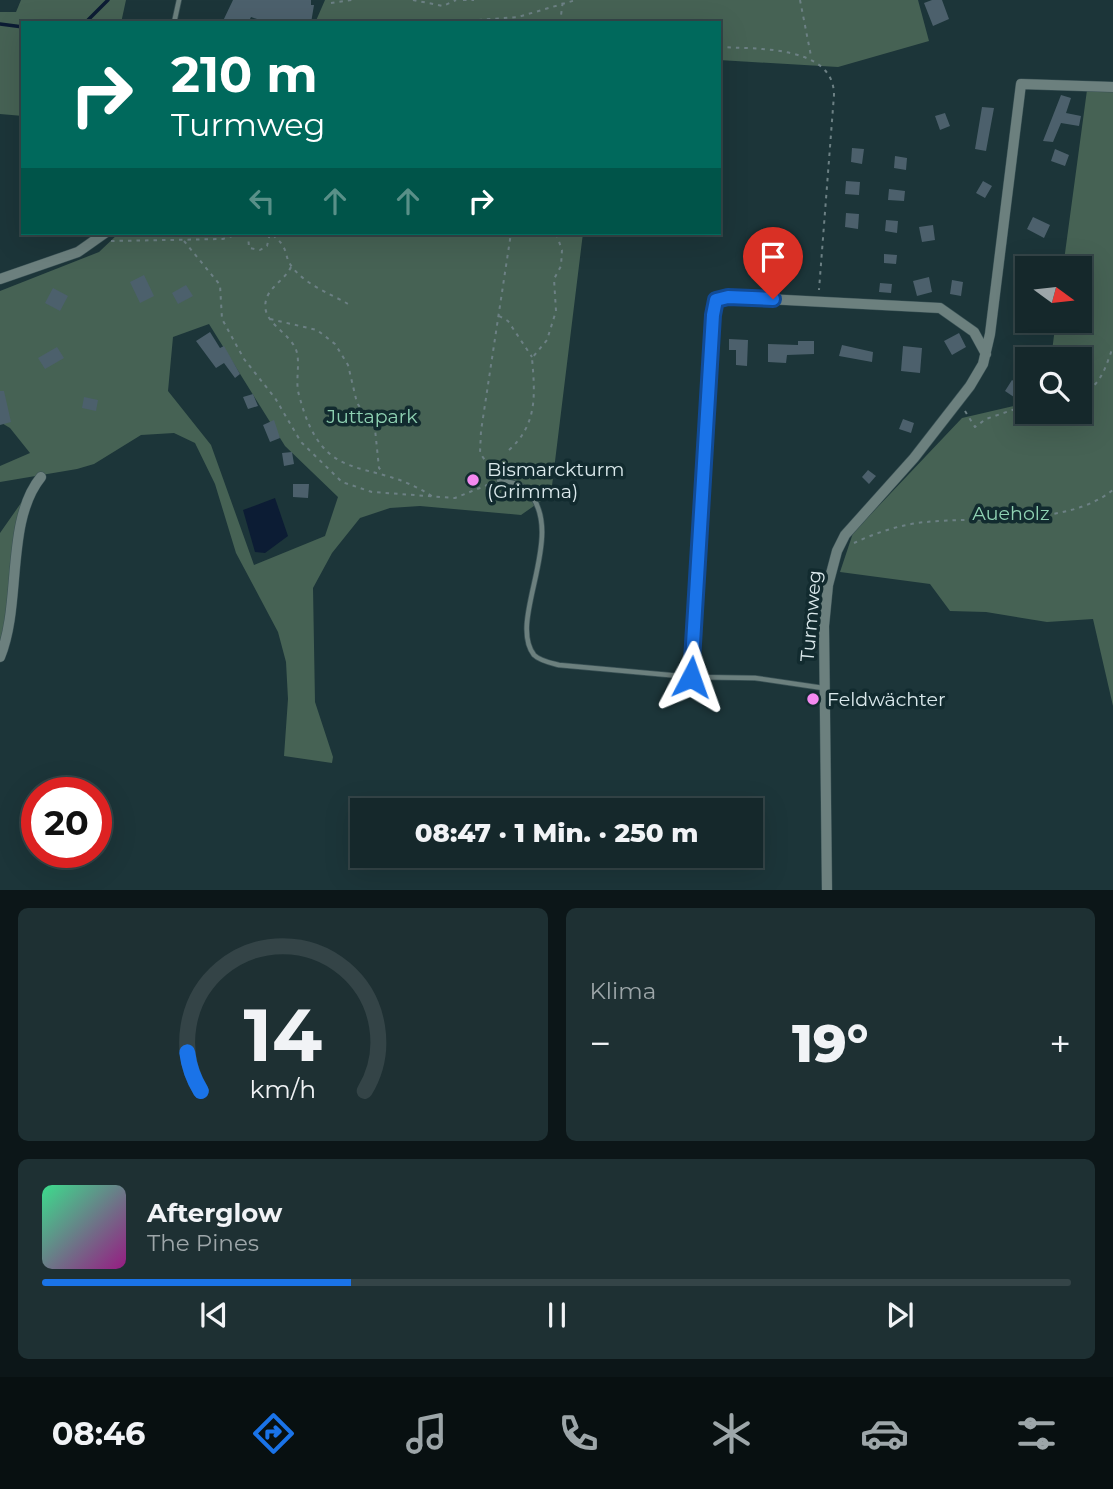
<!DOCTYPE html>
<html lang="de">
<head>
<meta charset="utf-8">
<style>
  :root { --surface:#15282b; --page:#1e3033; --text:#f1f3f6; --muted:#9da6a9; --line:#344447; --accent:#1a73e8 }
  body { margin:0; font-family:Montserrat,sans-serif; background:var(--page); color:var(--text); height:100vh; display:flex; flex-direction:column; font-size:26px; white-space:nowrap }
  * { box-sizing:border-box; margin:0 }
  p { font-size:23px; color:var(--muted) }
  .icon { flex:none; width:38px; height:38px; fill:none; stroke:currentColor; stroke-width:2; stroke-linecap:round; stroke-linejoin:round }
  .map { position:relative; height:890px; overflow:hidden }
  .sheet { display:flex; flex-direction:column; gap:18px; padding:18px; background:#0c1618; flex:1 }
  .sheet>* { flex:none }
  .guide { position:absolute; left:21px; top:21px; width:700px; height:214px; border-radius:0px; box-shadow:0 7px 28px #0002,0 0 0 2px var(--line); background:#00695c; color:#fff; overflow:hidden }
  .needle { width:46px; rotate:105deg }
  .controls { position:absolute; left:1015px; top:256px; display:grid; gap:14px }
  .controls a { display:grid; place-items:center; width:77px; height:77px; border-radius:0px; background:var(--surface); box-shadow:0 7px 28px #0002,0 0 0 2px var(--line); font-size:35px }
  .speed { position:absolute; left:21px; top:777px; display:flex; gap:14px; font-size:35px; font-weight:700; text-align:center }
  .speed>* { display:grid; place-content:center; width:91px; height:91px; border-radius:50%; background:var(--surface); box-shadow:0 7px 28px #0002,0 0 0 2px var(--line); line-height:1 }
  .speed .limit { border:10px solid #d22; background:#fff; color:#111 }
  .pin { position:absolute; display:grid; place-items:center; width:60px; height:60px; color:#fff; margin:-72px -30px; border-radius:50% 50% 50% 0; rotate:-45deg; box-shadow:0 0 7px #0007 }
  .pin .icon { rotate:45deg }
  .me { position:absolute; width:77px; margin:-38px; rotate:4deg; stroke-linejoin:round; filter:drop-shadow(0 0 5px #0008) }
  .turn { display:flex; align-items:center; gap:24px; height:147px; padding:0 35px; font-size:32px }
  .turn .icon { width:91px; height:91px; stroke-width:2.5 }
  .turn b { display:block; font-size:49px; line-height:60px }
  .lanes { display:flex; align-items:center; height:66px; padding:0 35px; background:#0003; justify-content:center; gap:35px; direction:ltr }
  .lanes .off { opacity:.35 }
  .big { font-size:52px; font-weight:800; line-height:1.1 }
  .sheet .tile { flex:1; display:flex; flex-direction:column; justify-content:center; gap:10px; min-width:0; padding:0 24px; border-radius:10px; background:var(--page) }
  .sheet .dial { align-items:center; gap:0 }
  .dial svg { height:182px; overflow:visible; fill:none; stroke:var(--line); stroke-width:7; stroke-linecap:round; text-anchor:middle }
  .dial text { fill:var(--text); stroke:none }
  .song { display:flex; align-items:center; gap:21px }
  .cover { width:84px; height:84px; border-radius:10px; background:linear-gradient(135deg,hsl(150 70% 55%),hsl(310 70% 35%)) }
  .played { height:7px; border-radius:4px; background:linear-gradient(90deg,var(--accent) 30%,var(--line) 30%) }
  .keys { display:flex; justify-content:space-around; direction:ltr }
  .heat { display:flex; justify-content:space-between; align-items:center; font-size:38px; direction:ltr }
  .sheet .tiles { flex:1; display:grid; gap:18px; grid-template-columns:1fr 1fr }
  .tile:last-child { grid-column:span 2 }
  .trip { position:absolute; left:350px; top:798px; width:413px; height:70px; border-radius:0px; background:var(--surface); box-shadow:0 7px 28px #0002,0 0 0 2px var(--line); font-weight:800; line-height:70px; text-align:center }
  .menu { display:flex; height:112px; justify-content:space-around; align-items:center; background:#081011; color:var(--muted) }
  .menu .icon { width:49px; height:49px }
  .menu .current { color:var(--accent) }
  .menu b { font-size:32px; color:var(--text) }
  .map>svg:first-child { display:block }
  .green { fill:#466254; fill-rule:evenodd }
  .water { fill:#0c1c34 }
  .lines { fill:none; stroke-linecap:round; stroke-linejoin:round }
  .stream { stroke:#0c1c34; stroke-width:3.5 }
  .building { fill:#4c606c }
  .lane-casing { stroke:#3b5256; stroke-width:6 }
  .street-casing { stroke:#3b5256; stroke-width:11 }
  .path { stroke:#6c8084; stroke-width:2; stroke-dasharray:3.5 5; stroke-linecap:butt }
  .lane { stroke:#6c807e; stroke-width:4.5 }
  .street { stroke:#6c807e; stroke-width:10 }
  .route-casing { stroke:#114b97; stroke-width:18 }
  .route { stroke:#1a73e8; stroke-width:12 }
  .poi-dot { fill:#f489f0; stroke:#122b2f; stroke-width:2.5 }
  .labels { text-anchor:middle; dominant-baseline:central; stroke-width:7; stroke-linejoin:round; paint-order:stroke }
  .park-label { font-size:19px; fill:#8fd2b3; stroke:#122b2f }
  .poi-label { font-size:19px; fill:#dbe9ec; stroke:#122b2f; text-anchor:start }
  .street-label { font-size:19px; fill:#dbe9ec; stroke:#122b2f }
</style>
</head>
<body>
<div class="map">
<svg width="1113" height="891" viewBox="0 0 1113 891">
  <rect width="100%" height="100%" fill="#1c3539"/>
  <path class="green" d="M21 0H126L121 23H23V116L0 114V12H16Z
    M325 0H918L929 41 838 67 719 60V23H315Z
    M1087 90 1113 92V706L1093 619 1047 622 986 612 950 611 930 584 840 572 853 533 962 418 1027 403V411H1080V359H1051L1056 320H1080V268H1063Z
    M119 233H583L551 494 521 515 420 506 390 508 360 518 332 553 313 588 315 702 333 757 332 763 284 756 288 699 286 662 278 632 236 553 215 484 195 443 174 433 141 435 94 464 77 469 0 482V466L30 453 10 428 0 422V291L99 252ZM209 324 285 446 338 497 325 536 254 565 211 445 168 391 173 337Z
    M28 493 0 657V533Z"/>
  <path class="water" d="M275 498 288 536 265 553 255 552 243 510Z"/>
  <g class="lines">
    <path class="stream" d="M85 23 108 0
      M0 24 23 27"/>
  </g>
  <path class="building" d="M233 0H311V5H314L311 23H269L251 17 248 23H222Z
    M932 0H942L949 19 933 26 924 3Z
    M1061 95 1071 98 1066 113 1081 116 1079 126 1061 123 1053 142 1043 141Z
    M982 107 994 108 986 151 975 149Z
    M945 113 950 126 940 130 935 116Z
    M852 148 864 149 862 164 851 162Z
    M1055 149 1069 155 1065 166 1051 161Z
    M895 156 907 158 906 170 894 168Z
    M846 181 860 182 859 195 845 194Z
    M983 181 992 186 985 198 976 193Z
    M889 189 905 191 904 201 888 200Z
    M846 213 859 214 858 229 845 227Z
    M1033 217 1050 225 1044 238 1027 229Z
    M886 220 898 221 897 233 885 231Z
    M933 225 935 240 922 242 919 227Z
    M884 254 897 255 896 264 884 263Z
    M1045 254 1059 261 1056 268H1039Z
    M144 275 154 296 140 303 130 282Z
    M929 277 932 292 917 296 913 281Z
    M952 280 963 282 961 296 950 294Z
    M880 283 892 284 891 293 879 292Z
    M186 285 193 296 178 304 172 293Z
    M53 288 68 296 60 311 45 303Z
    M210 332 220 348 224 346 240 374 235 378 224 363 216 368 196 341Z
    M959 333 966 347 952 355 944 341Z
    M729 339 748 340 747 366 736 365V350H729Z
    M798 341H814V354L787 355 786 363 768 362V344L798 345Z
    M842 345 873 352 872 362 839 356Z
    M903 346 922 348 920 373 901 371Z
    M57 347 64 358 45 369 38 358Z
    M1012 380 1027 390 1020 401 1005 391Z
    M0 391H4L11 422 0 425Z
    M253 394 258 406 248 409 243 397Z
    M84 397 98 400 96 411 82 408Z
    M903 419 914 423 911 433 899 429Z
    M274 420 280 438 270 442 263 425Z
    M292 452 294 464 284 466 282 453Z
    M868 470 876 476 869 484 862 477Z
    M293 484H309L308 498 293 497Z"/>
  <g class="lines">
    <defs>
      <path id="lane" d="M174 23 179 0
        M499 480C507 482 519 483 525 488 571 531 506 619 534 655 540 661 551 663 559 665L691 677 755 678 823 688
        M691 677 712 340"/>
      <path id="street" d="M0 279 78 252 105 233
        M712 339 716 300 728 297 940 308 974 332 986 354
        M0 657C22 604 5 521 41 477
        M827 891 824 626 828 585 837 551 845 535 914 458 970 386 983 364 990 334 1021 84 1113 87"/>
    </defs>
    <use href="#lane" class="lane-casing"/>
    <use href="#street" class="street-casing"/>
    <path class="path" d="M413 0 443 6 456 0
      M463 0H474
      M800 0 811 56
      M331 3 352 0
      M436 23 518 17 576 0
      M560 23 563 0
      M719 47C756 49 834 45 834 95L819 290
      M248 233 249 248 260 250 267 246 270 233C292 249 282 256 293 268 306 285 331 294 348 304
      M111 241 223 239 241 233
      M184 241 220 285 222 319 244 359 275 398 301 442 342 482 372 492 455 498 492 483
      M291 267C285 279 274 284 268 295 255 322 292 331 297 353 300 366 295 382 299 395 324 491 369 454 433 497
      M499 316 508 321 532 357
      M270 319 317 330 335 344 348 365 357 403 375 429 379 468 383 472
      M1080 393C1101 388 1106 365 1113 347
      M965 411 975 427 986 419 1027 405
      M509 450C538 424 535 394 532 358L547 340 556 311 554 279 561 266 562 250 556 233
      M494 473 480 453 481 431 511 233
      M854 543C875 533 902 524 926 522 983 516 1066 527 1113 490"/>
    <use href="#lane" class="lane"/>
    <use href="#street" class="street"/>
  </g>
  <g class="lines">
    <defs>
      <path id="route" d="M691 677 713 315 716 300 728 297 773 299"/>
    </defs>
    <use href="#route" class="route-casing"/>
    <use href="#route" class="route"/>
  </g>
  <g class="poi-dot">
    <circle cx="473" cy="480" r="7"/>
    <circle cx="813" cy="699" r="7"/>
  </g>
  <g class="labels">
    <g class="park-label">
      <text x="372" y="416">Juttapark</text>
      <text x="1011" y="513">Aueholz</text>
    </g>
    <g class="poi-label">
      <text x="487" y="469">Bismarckturm<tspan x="487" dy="22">(Grimma)</tspan></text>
      <text x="827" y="699">Feldwächter</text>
    </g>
    <g class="street-label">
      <text transform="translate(811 616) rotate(-85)">Turmweg</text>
    </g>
  </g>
</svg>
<div class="controls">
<a><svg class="needle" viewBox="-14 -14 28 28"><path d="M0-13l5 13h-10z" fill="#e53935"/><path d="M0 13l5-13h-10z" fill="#9da6a9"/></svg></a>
<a><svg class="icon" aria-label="search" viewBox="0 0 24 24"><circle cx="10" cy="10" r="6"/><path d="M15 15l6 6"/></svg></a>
</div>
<div class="speed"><div class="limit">20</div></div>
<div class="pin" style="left:773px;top:299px;background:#d93025"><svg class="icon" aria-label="arrive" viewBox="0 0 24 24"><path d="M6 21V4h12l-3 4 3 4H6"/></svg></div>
<svg class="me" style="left:691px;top:677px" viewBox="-20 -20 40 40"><path d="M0-17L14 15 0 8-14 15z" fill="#1a73e8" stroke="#fff" stroke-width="4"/></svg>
<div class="trip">08:47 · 1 Min. · 250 m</div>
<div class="guide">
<div class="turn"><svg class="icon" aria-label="right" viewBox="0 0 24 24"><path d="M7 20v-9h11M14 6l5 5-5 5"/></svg><div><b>210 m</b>Turmweg</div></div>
<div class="lanes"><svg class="icon off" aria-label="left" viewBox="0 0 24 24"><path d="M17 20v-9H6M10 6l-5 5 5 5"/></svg><svg class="icon off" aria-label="ahead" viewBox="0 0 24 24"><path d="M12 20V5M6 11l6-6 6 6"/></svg><svg class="icon off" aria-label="ahead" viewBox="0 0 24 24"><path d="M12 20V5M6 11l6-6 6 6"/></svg><svg class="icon" aria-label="right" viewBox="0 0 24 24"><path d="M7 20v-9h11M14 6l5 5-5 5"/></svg></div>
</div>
</div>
<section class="sheet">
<div class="tiles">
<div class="tile dial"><svg viewBox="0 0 100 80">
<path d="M14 69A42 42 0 1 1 86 69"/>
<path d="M14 69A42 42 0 0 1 8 52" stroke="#1a73e8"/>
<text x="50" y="56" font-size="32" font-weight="700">14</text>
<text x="50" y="72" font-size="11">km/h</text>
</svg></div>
<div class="tile"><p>Klima</p>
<div class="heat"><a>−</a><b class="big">19°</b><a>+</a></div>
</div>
<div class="tile">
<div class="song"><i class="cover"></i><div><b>Afterglow</b><p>The Pines</p></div></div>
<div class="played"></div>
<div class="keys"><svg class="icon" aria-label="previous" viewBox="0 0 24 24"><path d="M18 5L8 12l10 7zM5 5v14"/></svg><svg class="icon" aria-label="pause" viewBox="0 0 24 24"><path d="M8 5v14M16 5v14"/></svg><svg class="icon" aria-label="next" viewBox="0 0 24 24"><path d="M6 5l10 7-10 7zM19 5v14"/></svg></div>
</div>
</div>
</section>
<nav class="menu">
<b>08:46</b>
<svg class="icon current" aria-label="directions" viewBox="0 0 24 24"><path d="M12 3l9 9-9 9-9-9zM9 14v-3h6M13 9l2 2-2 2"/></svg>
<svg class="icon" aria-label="music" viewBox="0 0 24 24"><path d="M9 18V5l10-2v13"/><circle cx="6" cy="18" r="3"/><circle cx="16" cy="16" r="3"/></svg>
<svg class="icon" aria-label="phone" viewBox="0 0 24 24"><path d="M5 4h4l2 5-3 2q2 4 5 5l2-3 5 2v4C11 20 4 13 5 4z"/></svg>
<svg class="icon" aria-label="climate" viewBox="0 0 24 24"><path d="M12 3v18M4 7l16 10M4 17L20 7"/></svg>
<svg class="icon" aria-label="car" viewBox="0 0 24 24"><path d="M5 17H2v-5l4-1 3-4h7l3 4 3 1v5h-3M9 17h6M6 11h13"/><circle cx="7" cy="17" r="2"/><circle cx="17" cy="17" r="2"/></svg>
<svg class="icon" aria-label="filters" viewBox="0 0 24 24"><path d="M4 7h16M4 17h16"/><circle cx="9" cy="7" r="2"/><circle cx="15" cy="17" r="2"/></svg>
</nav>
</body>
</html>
